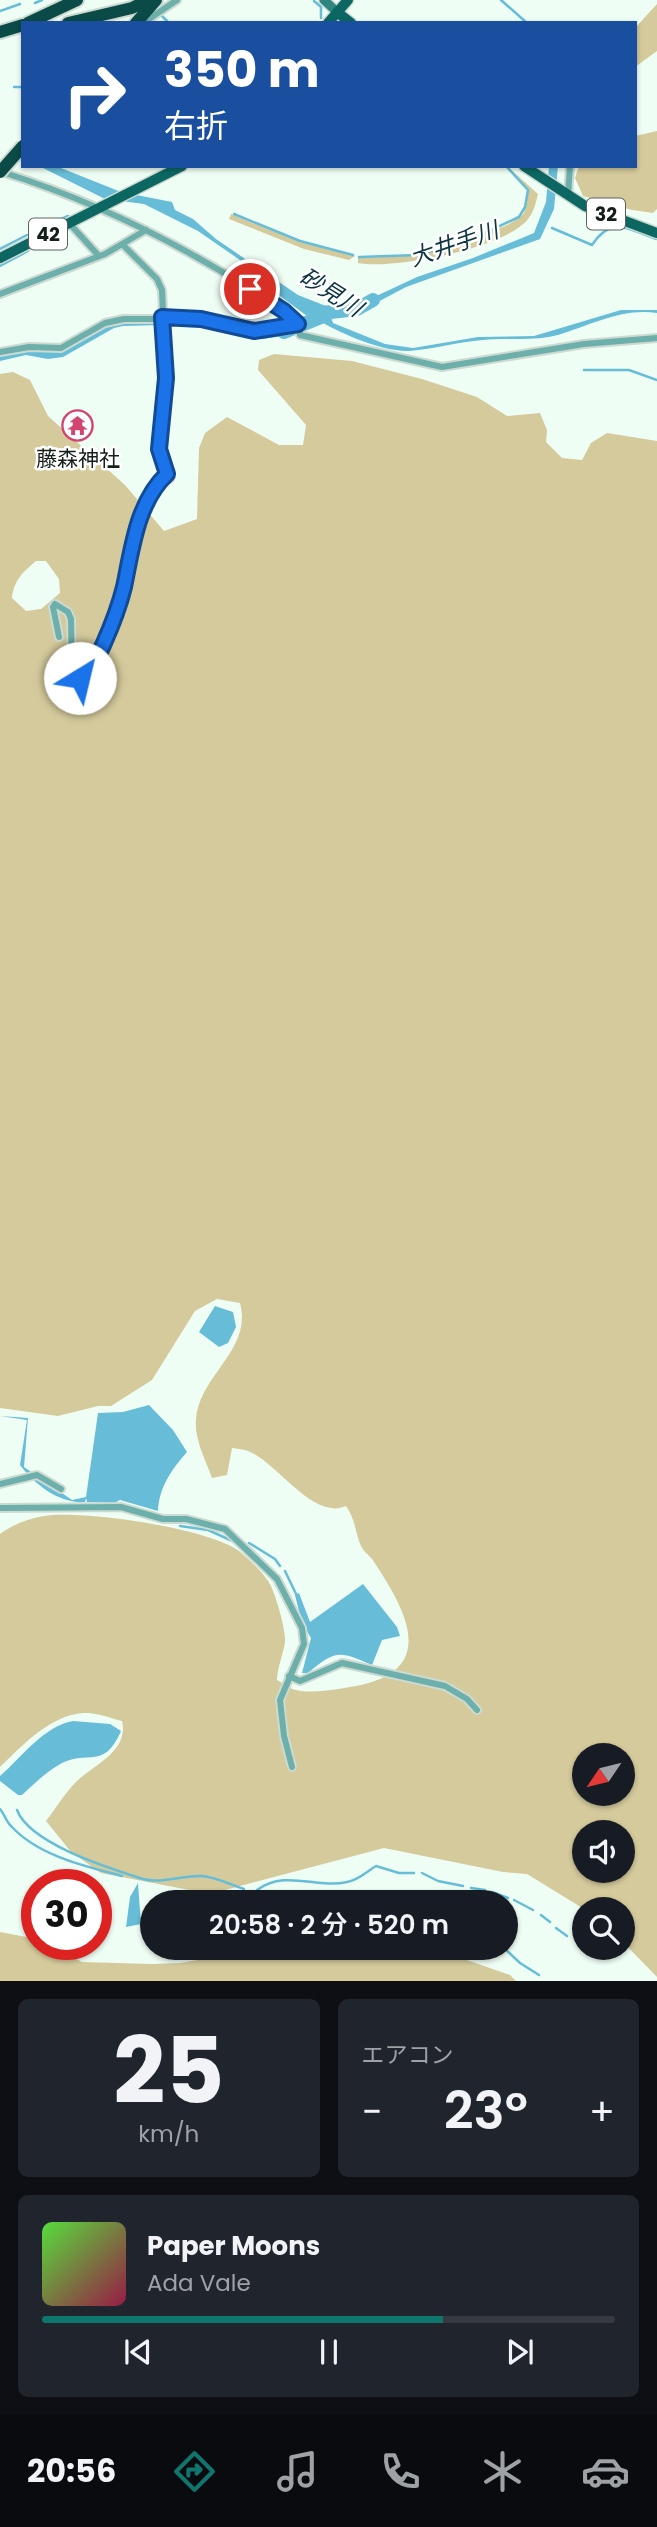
<!DOCTYPE html>
<html lang="ja">
<head>
<meta charset="utf-8">
<style>
  :root { --surface:#171b24; --page:#20242c; --text:#f1f3f6; --muted:#9ea1a6; --line:#363941; --accent:#0f766e }
  body { margin:0; font-family:Poppins,"Noto Sans JP",sans-serif; background:var(--page); color:var(--text); height:100vh; display:flex; flex-direction:column; font-size:26px; white-space:nowrap }
  * { box-sizing:border-box; margin:0 }
  p { font-size:23px; color:var(--muted) }
  .icon { flex:none; width:38px; height:38px; fill:none; stroke:currentColor; stroke-width:2; stroke-linecap:round; stroke-linejoin:round }
  .map { position:relative; height:1981px; overflow:hidden }
  .details { display:flex; flex-direction:column; gap:18px; padding:18px; background:#0d0f14; flex:1 }
  .details>* { flex:none }
  .top-card { position:absolute; left:21px; top:21px; width:616px; height:147px; border-radius:0px; box-shadow:0 2px 5px #0004; background:#1a4fa0; color:#fff; overflow:hidden }
  .needle { width:46px; rotate:235deg }
  .buttons { position:absolute; left:572px; top:1743px; display:grid; gap:14px }
  .buttons a { display:grid; place-items:center; width:63px; height:63px; border-radius:50%; background:var(--surface); box-shadow:0 2px 5px #0004; font-size:35px }
  .speed { position:absolute; left:21px; top:1869px; display:flex; gap:14px; font-size:35px; font-weight:700; text-align:center }
  .speed>* { display:grid; place-content:center; width:91px; height:91px; border-radius:50%; background:var(--surface); box-shadow:0 2px 5px #0004; line-height:1 }
  .speed .limit { border:10px solid #d22; background:#fff; color:#111 }
  .pin { position:absolute; display:grid; place-items:center; width:60px; height:60px; color:#fff; margin:-30px; border:4px solid #fff; border-radius:50%; box-shadow:0 2px 7px #0007 }
  .me { position:absolute; width:77px; margin:-38px; rotate:36deg; stroke-linejoin:round; filter:drop-shadow(0 0 5px #0008) }
  .turn { display:flex; align-items:center; gap:24px; height:147px; padding:0 28px; font-size:32px }
  .turn .icon { width:91px; height:91px; stroke-width:2.5 }
  .turn b { display:block; font-size:49px; line-height:60px }
  .big { font-size:52px; font-weight:600; line-height:1.1 }
  .details .widget { flex:1; display:flex; flex-direction:column; justify-content:center; gap:10px; min-width:0; padding:0 24px; border-radius:10px; background:var(--page) }
  .details .dial { align-items:center; gap:0 }
  .dial b { font-size:91px; line-height:1 }
  .song { display:flex; align-items:center; gap:21px }
  .cover { width:84px; height:84px; border-radius:10px; background:linear-gradient(135deg,hsl(110 70% 55%),hsl(340 70% 35%)) }
  .played { height:7px; border-radius:4px; background:linear-gradient(90deg,var(--accent) 70%,var(--line) 70%) }
  .keys { display:flex; justify-content:space-around; direction:ltr }
  .heat { display:flex; justify-content:space-between; align-items:center; font-size:38px; direction:ltr }
  .details .tiles { flex:1; display:grid; gap:18px; grid-template-columns:1fr 1fr }
  .widget:last-child { grid-column:span 2 }
  .trip { position:absolute; left:140px; top:1890px; width:378px; height:70px; border-radius:35px; background:var(--surface); box-shadow:0 2px 5px #0004; font-weight:600; line-height:70px; text-align:center }
  .dock { display:flex; height:112px; justify-content:space-around; align-items:center; background:#090b0e; color:var(--muted) }
  .dock .icon { width:49px; height:49px }
  .dock .active { color:var(--accent) }
  .dock b { font-size:32px; color:var(--text) }
  .map>svg:first-child { display:block }
  .green { fill:#d4ca9c; fill-rule:evenodd }
  .water { fill:#67bdd7 }
  .lines { fill:none; stroke-linecap:round; stroke-linejoin:round }
  .stream { stroke:#67bdd7; stroke-width:2.5 }
  .river { stroke:#67bdd7; stroke-width:14 }
  .street-casing { stroke:#ccdad2; stroke-width:10 }
  .secondary-casing { stroke:#ccdad2; stroke-width:12 }
  .primary-casing { stroke:#ccdad2; stroke-width:13 }
  .highway-casing { stroke:#ccdad2; stroke-width:16 }
  .street { stroke:#6dafaa; stroke-width:6 }
  .secondary { stroke:#2f8681; stroke-width:9 }
  .primary { stroke:#0c6762; stroke-width:10 }
  .highway { stroke:#0a4a47; stroke-width:12 }
  .highway-bridge-casing { stroke:#ccdad2; stroke-width:16; stroke-linecap:butt }
  .highway-bridge { stroke:#0a4a47; stroke-width:12 }
  .route-casing { stroke:#114b97; stroke-width:18 }
  .route { stroke:#1a73e8; stroke-width:12 }
  .labels { text-anchor:middle; dominant-baseline:central; stroke-width:5; stroke-linejoin:round; paint-order:stroke }
  .shield { fill:#fff; stroke:#5b625e; stroke-width:2 }
  .shield-label { font-size:19px; font-weight:bold; fill:#151f19 }
  .poi-label { font-size:21px; fill:#151f19; stroke:#fff }
  .water-label { font-size:23px; font-style:italic; fill:#0b3540; stroke:#fff }
</style>
</head>
<body>
<div class="map">
<svg width="657" height="1981" viewBox="0 0 657 1981">
  <rect width="100%" height="100%" fill="#effef5"/>
  <path class="green" d="M657 4V51L635 67V28Z
    M657 131V209L653 213 632 210 583 196 575 178 579 166H635V136Z
    M507 166 538 194C536 202 534 212 528 219 506 248 393 270 358 263V257C404 259 443 250 486 233 499 228 514 224 524 213L528 189Z
    M231 214 300 242 355 256 349 260 304 249 229 219Z
    M274 354 352 361 422 379 477 397 507 416 540 413 547 430 546 442 562 458 582 460 591 443 607 433 657 441V1977L623 1942V1909H584L527 1874 503 1872 384 1848 210 1894 101 1873 71 1852 46 1821C56 1808 65 1793 76 1782 95 1764 129 1751 122 1721 111 1718 95 1712 84 1713 50 1715 23 1745 0 1767V1534C12 1525 29 1518 44 1516 83 1510 208 1528 239 1551 248 1558 266 1575 271 1586 277 1600 284 1624 285 1638 286 1648 277 1666 277 1680 283 1683 290 1689 296 1690 313 1694 339 1689 356 1686 441 1670 405 1608 372 1559 369 1555 363 1551 361 1546 355 1533 356 1520 346 1506 313 1521 277 1462 248 1451 243 1449 237 1449 232 1448L227 1475 212 1478C206 1461 194 1439 196 1420 198 1376 253 1350 240 1303L217 1299 195 1311 152 1380 111 1406H98L58 1416 0 1408V374L13 372 30 380 48 416 125 485 164 531 197 519 199 448 205 433 227 417 279 445H303L306 425 258 370 259 360ZM36 561H46L59 579 60 593 41 609 26 611 12 598C14 580 23 572 36 561ZM584 1755H623V1794H584ZM584 1832H623V1871H584Z
    M0 1932 37 1939V1944H48L82 1962 152 1964 180 1963 270 1948H432L510 1975 516 1981H0Z"/>
  <path class="water" d="M39 166H56L121 192 172 202 175 210 193 219 216 239 298 295 341 312 331 317 333 323 385 344 413 348 478 337 534 336 621 310H657V313C622 308 591 325 558 335 533 342 508 337 483 340 458 342 434 349 409 351 381 352 331 330 309 314L307 316 280 296 263 276 198 231 144 204 105 199Z
    M549 166H558L554 209 540 239 406 287 357 313 355 306 417 277 473 258 534 233 546 202Z
    M133 320 212 322 254 333 294 327 296 334 263 339 201 324 123 326 114 328 63 357 48 359 26 355 0 361V355L26 349 57 352 110 324Z
    M215 1306 233 1312 236 1327 228 1343 219 1347 199 1332Z
    M149 1405 173 1430 187 1452C171 1470 159 1488 158 1511L120 1500 114 1503 87 1502 86 1498 85 1502C60 1504 35 1485 20 1465L27 1420 0 1416 28 1418 24 1467 72 1500 86 1497 98 1413 123 1412Z
    M363 1584 397 1627 400 1636 382 1640 372 1665C340 1651 336 1649 308 1673H302L311 1638 302 1623 295 1595 299 1593 310 1622Z
    M73 1721 110 1724 121 1731C104 1770 89 1750 62 1763 47 1771 34 1784 22 1795H18L0 1781V1776C22 1757 44 1726 73 1721Z
    M138 1883 141 1924 126 1927 130 1897Z"/>
  <g class="lines">
    <path class="stream" d="M501 0 527 23
      M314 1 321 7V18
      M35 3 42 0
      M0 11 20 4
      M162 16 169 23
      M149 23 170 8
      M14 87H23
      M234 214 300 241 353 255
      M51 224 68 216
      M552 228 592 245C612 215 627 229 656 239
      M0 249 27 235
      M359 257 418 255 472 239 519 217 525 207 528 190 506 166
      M0 266 28 251
      M584 370H629L657 380
      M180 1526 208 1530 237 1543
      M249 1543 275 1559 280 1566
      M285 1571 297 1596
      M0 1809C5 1815 6 1822 12 1827 39 1856 85 1866 122 1876
      M17 1810C30 1844 109 1868 143 1879 160 1884 184 1875 202 1876 216 1877 231 1885 244 1889
      M422 1873 438 1881 463 1886
      M471 1888 485 1890
      M257 1890C286 1869 316 1889 347 1882 359 1880 366 1872 376 1866L399 1873H414
      M492 1892 508 1898
      M514 1900 533 1910
      M541 1915 550 1922
      M556 1928 567 1936
      M576 1941 584 1946
      M504 1948 520 1963 539 1975
      M587 1948H588
      M596 1952 608 1957"/>
    <path class="river" d="M322 313 357 309 373 300
      M284 332 321 317"/>
    <defs>
      <path id="street" d="M143 23 177 0
        M2 172C101 203 198 253 284 311L297 322 300 335 442 367 584 344 657 338
        M568 196 570 166
        M69 223 99 256
        M124 246 157 279 162 290 166 378 159 449 161 463 170 479
        M0 294 105 254 146 230
        M0 352 29 347 61 348 105 323 124 319H201L259 331 298 324
        M59 637 53 607 55 604 68 612 71 619 72 672 76 679C116 666 124 559 136 525 140 512 157 483 167 474
        M0 1484 37 1475 61 1489
        M0 1508 121 1507 163 1519H186L225 1529 277 1579 302 1628 304 1644 280 1700 284 1736 292 1767
        M289 1676 300 1681 342 1663 445 1686 467 1699 477 1710"/>
      <path id="secondary" d="M324 0 337 12"/>
      <path id="primary" d="M337 12 351 23
        M328 23 348 0
        M524 166 585 206 657 233
        M0 258 182 166"/>
      <path id="highway" d="M28 23 77 0
        M68 23 132 8 148 0
        M136 23 156 0
        M0 32 23 25"/>
    </defs>
    <use href="#street" class="street-casing"/>
    <use href="#secondary" class="secondary-casing"/>
    <use href="#primary" class="primary-casing"/>
    <use href="#highway" class="highway-casing"/>
    <use href="#street" class="street"/>
    <use href="#secondary" class="secondary"/>
    <use href="#primary" class="primary"/>
    <use href="#highway" class="highway"/>
    <defs>
      <path id="highway-bridge" d="M0 172 23 146"/>
    </defs>
    <use href="#highway-bridge" class="highway-bridge-casing"/>
    <use href="#highway-bridge" class="highway-bridge"/>
  </g>
  <g class="lines">
    <defs>
      <path id="route" d="M80 678C92 670 98 656 104 643 112 625 119 607 124 587 132 549 137 502 167 474L159 449 166 378 162 317 201 319 254 331 298 324 284 311 250 289"/>
    </defs>
    <use href="#route" class="route-casing"/>
    <use href="#route" class="route"/>
  </g>
  <defs>
    <symbol id="temple-ring" viewBox="-11 -11 22 22"><circle r="9.5" fill="#fff" stroke="#d24571" stroke-width="1.5"/><path d="M0-6L5-2H3V0L6.5 2.5H4V6H1.5V3h-3V6H-4V2.5H-6.5L-3 0V-2H-5Z" fill="#d24571"/></symbol>
  </defs>
  <g fill-rule="evenodd">
    <use href="#temple-ring" x="60" y="408" width="35" height="35"/>
  </g>
  <g class="labels">
    <g class="shield">
      <rect x="587" y="198.5" width="38" height="31" rx="5"/>
      <rect x="29" y="218.5" width="38" height="31" rx="5"/>
    </g>
    <g class="shield-label">
      <text x="606" y="214">32</text>
      <text x="48" y="234">42</text>
    </g>
    <g class="poi-label">
      <text x="78" y="458">藤森神社</text>
    </g>
    <g class="water-label">
      <text transform="translate(454 244) rotate(-19)">大井手川</text>
      <text transform="translate(331 292) rotate(32)">砂見川</text>
    </g>
  </g>
</svg>
<div class="buttons">
<a><svg class="needle" viewBox="-14 -14 28 28"><path d="M0-13l5 13h-10z" fill="#e53935"/><path d="M0 13l5-13h-10z" fill="#9ea1a6"/></svg></a>
<a><svg class="icon" aria-label="sound" viewBox="0 0 24 24"><path d="M4 9h4l5-4v14l-5-4H4zM17 9q2 3 0 6"/></svg></a>
<a><svg class="icon" aria-label="search" viewBox="0 0 24 24"><circle cx="10" cy="10" r="6"/><path d="M15 15l6 6"/></svg></a>
</div>
<div class="speed"><div class="limit">30</div></div>
<div class="pin" style="left:250px;top:289px;background:#d93025"><svg class="icon" aria-label="arrive" viewBox="0 0 24 24"><path d="M6 21V4h12l-3 4 3 4H6"/></svg></div>
<svg class="me" style="left:80px;top:678px" viewBox="-20 -20 40 40"><circle r="19" fill="#fff"/><path d="M0-13L10 11 0 6-10 11z" fill="#1a73e8"/></svg>
<div class="trip">20:58 · 2 分 · 520 m</div>
<div class="top-card">
<div class="turn"><svg class="icon" aria-label="right" viewBox="0 0 24 24"><path d="M7 20v-9h11M14 6l5 5-5 5"/></svg><div><b>350 m</b>右折</div></div>
</div>
</div>
<section class="details">
<div class="tiles">
<div class="widget dial"><b>25</b><p>km/h</p></div>
<div class="widget"><p>エアコン</p>
<div class="heat"><a>−</a><b class="big">23°</b><a>+</a></div>
</div>
<div class="widget">
<div class="song"><i class="cover"></i><div><b>Paper Moons</b><p>Ada Vale</p></div></div>
<div class="played"></div>
<div class="keys"><svg class="icon" aria-label="previous" viewBox="0 0 24 24"><path d="M18 5L8 12l10 7zM5 5v14"/></svg><svg class="icon" aria-label="pause" viewBox="0 0 24 24"><path d="M8 5v14M16 5v14"/></svg><svg class="icon" aria-label="next" viewBox="0 0 24 24"><path d="M6 5l10 7-10 7zM19 5v14"/></svg></div>
</div>
</div>
</section>
<nav class="dock">
<b>20:56</b>
<svg class="icon active" aria-label="directions" viewBox="0 0 24 24"><path d="M12 3l9 9-9 9-9-9zM9 14v-3h6M13 9l2 2-2 2"/></svg>
<svg class="icon" aria-label="music" viewBox="0 0 24 24"><path d="M9 18V5l10-2v13"/><circle cx="6" cy="18" r="3"/><circle cx="16" cy="16" r="3"/></svg>
<svg class="icon" aria-label="phone" viewBox="0 0 24 24"><path d="M5 4h4l2 5-3 2q2 4 5 5l2-3 5 2v4C11 20 4 13 5 4z"/></svg>
<svg class="icon" aria-label="climate" viewBox="0 0 24 24"><path d="M12 3v18M4 7l16 10M4 17L20 7"/></svg>
<svg class="icon" aria-label="car" viewBox="0 0 24 24"><path d="M5 17H2v-5l4-1 3-4h7l3 4 3 1v5h-3M9 17h6M6 11h13"/><circle cx="7" cy="17" r="2"/><circle cx="17" cy="17" r="2"/></svg>
</nav>
</body>
</html>
